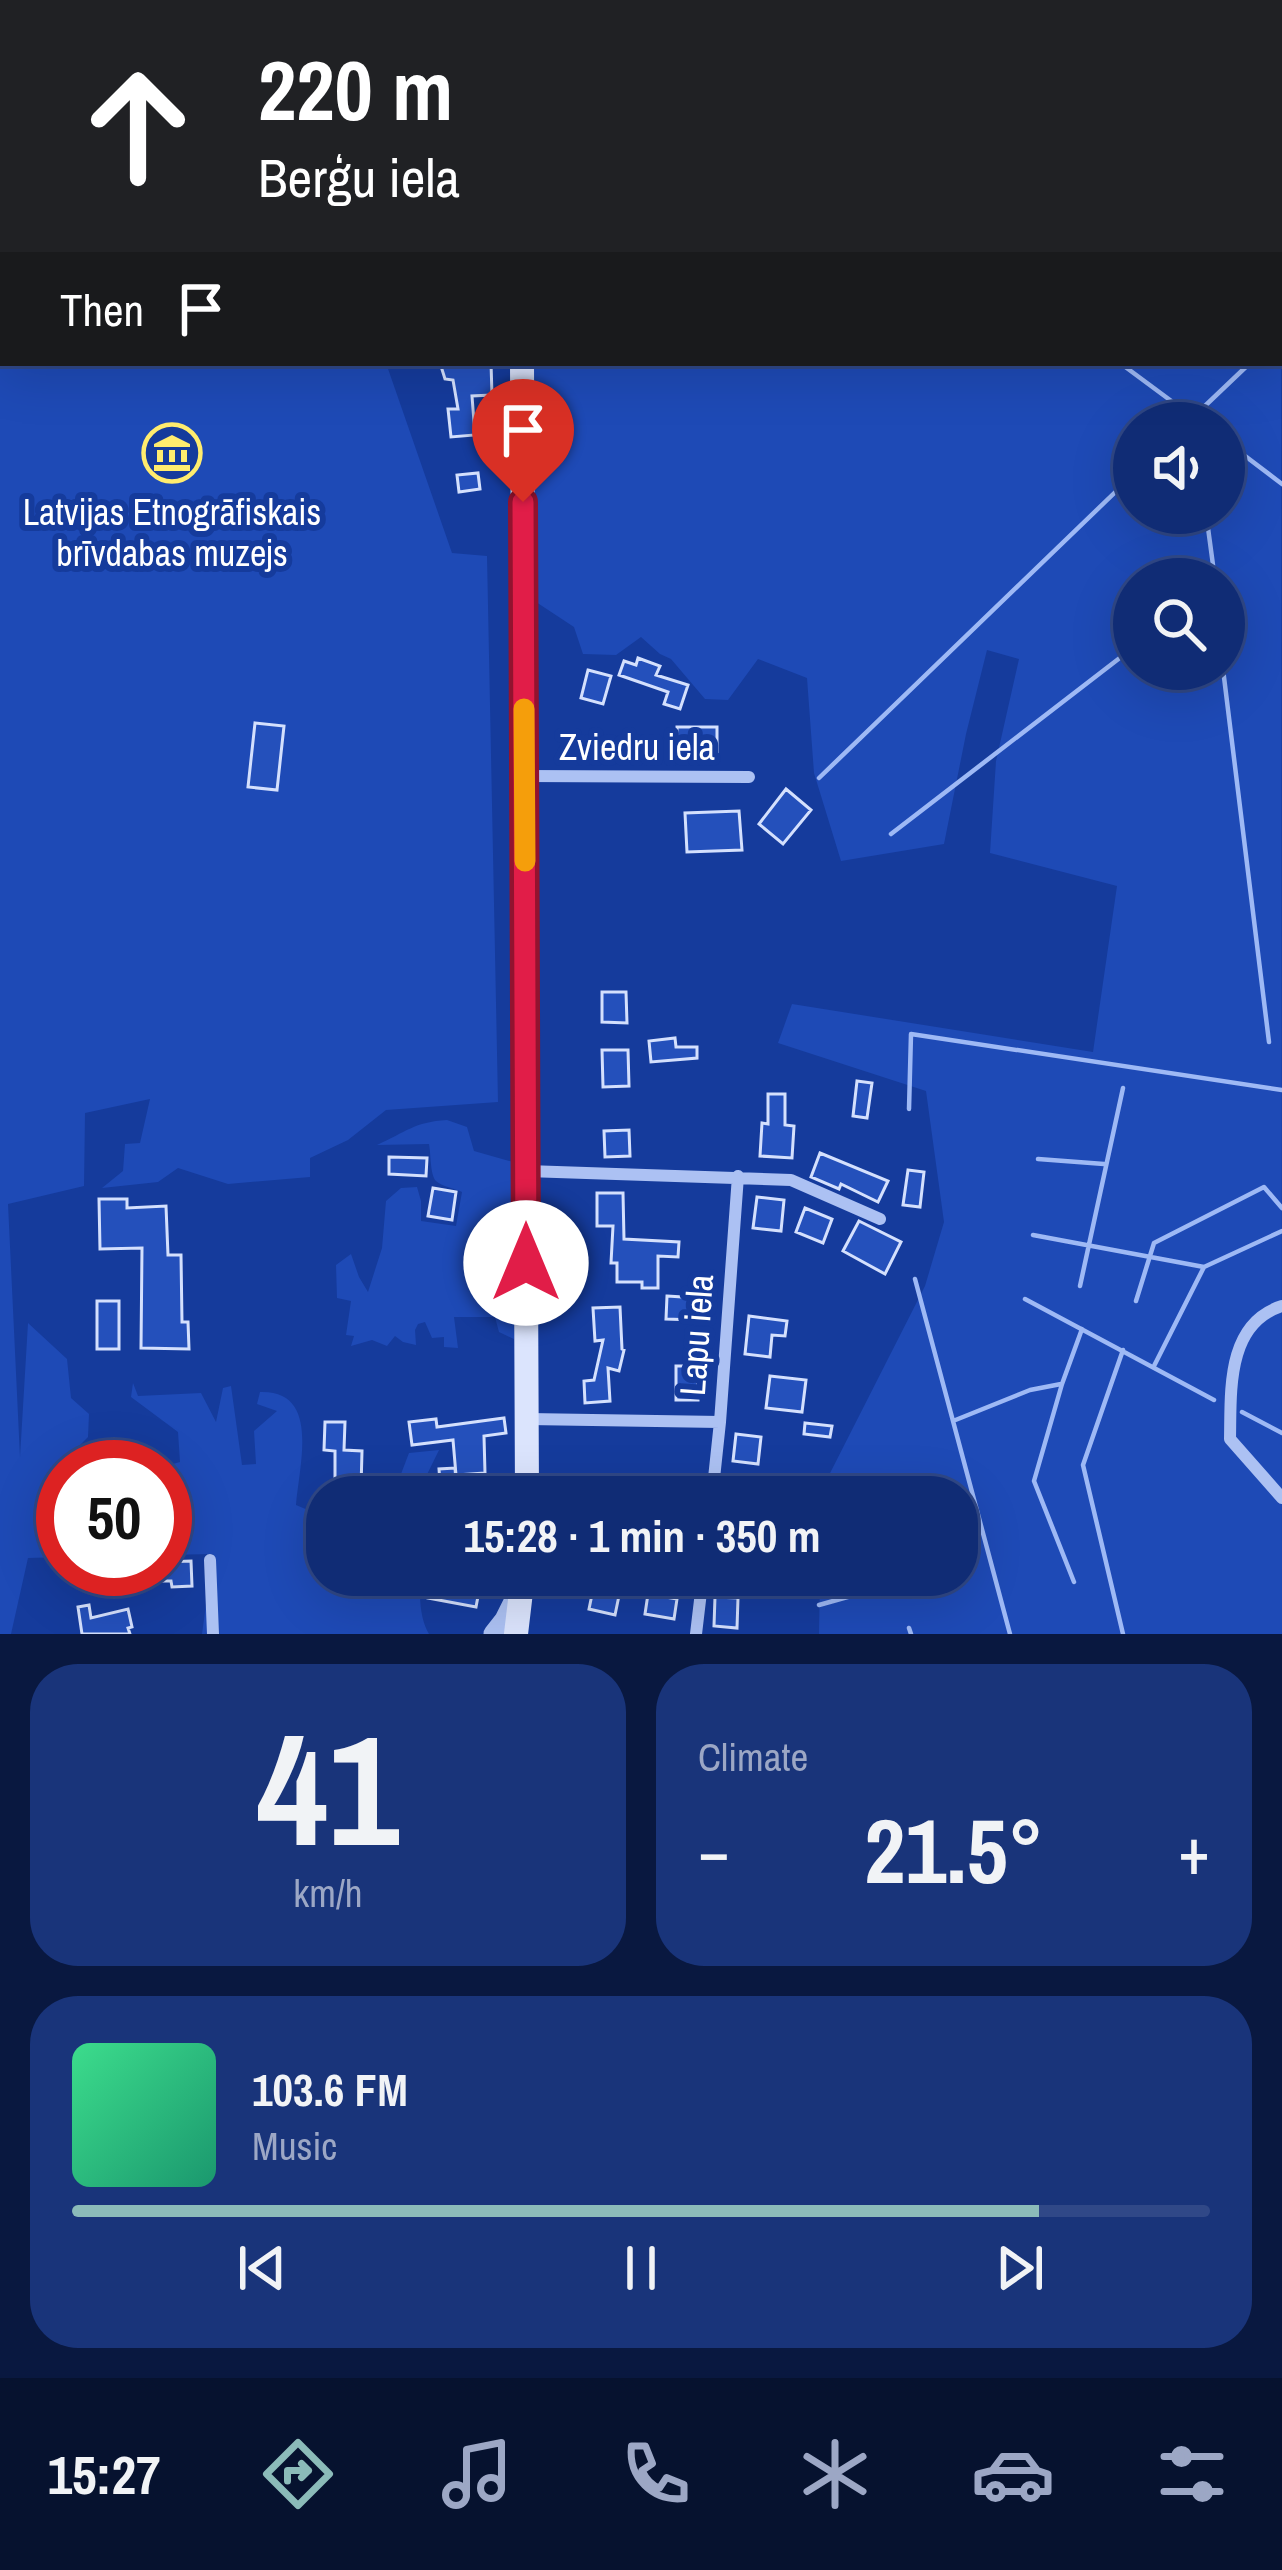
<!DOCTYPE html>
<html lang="en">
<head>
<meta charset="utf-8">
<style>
  :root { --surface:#102c75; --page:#19347a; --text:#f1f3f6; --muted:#9ca7c5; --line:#304887; --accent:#8bbbb9 }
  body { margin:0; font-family:"Archivo Narrow",sans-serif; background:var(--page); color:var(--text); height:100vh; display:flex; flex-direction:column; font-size:45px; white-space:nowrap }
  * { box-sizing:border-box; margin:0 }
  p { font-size:39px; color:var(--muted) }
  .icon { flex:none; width:66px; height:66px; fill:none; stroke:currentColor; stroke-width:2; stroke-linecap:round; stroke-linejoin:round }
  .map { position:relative; height:1634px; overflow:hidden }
  .details { display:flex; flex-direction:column; gap:30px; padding:30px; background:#091840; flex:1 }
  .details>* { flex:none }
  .top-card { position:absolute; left:0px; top:0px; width:1284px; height:366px; box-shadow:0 12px 48px #0002,0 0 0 3px var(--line); background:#202124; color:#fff; overflow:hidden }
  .controls { position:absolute; left:1113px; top:402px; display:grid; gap:24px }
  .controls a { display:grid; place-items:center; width:132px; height:132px; border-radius:50%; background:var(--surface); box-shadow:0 12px 48px #0002,0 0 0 3px var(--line); font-size:60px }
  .speed { position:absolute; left:36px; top:1440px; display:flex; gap:24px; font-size:60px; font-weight:700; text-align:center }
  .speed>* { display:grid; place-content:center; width:156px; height:156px; border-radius:50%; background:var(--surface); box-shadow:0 12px 48px #0002,0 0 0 3px var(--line); line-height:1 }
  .speed .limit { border:18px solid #d22; background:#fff; color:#111 }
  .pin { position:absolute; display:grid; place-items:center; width:102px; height:102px; color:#fff; margin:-123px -51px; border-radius:50% 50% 50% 0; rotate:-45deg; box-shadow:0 0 12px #0007 }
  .pin .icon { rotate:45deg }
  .me { position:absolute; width:132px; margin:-66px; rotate:0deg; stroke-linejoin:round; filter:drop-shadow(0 0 9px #0008) }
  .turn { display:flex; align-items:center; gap:42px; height:252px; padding:0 60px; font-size:54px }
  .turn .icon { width:156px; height:156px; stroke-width:2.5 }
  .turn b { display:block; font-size:84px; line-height:102px }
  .then { display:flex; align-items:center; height:114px; padding:0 60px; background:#0003; gap:24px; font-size:45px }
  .big { font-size:90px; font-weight:700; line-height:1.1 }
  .details .widget { flex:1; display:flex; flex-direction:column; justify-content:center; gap:18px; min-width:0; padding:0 42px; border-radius:48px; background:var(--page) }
  .details .dial { align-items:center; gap:0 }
  .dial b { font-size:156px; line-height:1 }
  .song { display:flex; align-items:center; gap:36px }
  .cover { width:144px; height:144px; border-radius:18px; background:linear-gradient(135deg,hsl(150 70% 55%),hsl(160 70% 35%)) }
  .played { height:12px; border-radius:6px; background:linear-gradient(90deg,var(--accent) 85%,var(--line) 85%) }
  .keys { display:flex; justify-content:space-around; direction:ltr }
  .heat { display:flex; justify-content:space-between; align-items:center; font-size:66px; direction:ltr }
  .details .tiles { flex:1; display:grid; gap:30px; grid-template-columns:1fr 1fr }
  .widget:last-child { grid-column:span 2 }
  .trip { position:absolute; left:306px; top:1476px; width:672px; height:120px; border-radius:48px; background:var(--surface); box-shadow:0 12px 48px #0002,0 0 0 3px var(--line); font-weight:700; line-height:120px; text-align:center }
  .tab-bar { display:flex; height:192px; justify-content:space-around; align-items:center; background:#06122f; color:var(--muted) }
  .tab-bar .icon { width:84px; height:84px }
  .tab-bar .selected { color:var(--accent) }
  .tab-bar b { font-size:54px; color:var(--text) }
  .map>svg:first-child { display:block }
  .green { fill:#1e4ab6; fill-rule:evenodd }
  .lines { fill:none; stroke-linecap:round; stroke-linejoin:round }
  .stream { stroke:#9eb9f5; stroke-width:4.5 }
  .building { fill:#2450bb; stroke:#d4e0fd; stroke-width:3 }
  .minor { stroke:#acc1f3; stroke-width:12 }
  .tertiary { stroke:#acc1f3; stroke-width:21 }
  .secondary { stroke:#dbe4fd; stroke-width:24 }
  .route-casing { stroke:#92132f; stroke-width:30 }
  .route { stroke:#e11d48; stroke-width:21 }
  .slow { stroke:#f59e0b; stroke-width:21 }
  .labels { text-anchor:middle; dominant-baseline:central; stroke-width:12; stroke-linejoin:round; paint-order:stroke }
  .poi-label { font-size:36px; fill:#fff; stroke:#153b9c }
  .street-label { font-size:36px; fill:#fff; stroke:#153b9c }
</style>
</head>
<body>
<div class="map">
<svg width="1282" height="1634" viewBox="0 0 1282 1634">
  <rect width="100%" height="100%" fill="#153b9c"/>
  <path class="green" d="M0 0H275V3H3V363H386L452 553 487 556 498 1102 386 1110 348 1140 310 1158V1177L228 1184 178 1168 158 1182 102 1188 123 1171 125 1144 140 1143 150 1099 85 1113 84 1186 8 1204 20 1457 28 1323 67 1359 71 1398 89 1414 88 1437 75 1450 70 1467H63V1557L28 1558 11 1634H0Z
    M541 0H1126L1127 3H540Z
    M1281 227 1282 1634H819L820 1575H957V1497H824V1485L925 1286 944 1222 926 1091 778 1043 792 1004 1093 1052 1117 886 990 853 996 761 1019 659 987 650 966 734 944 844 841 861 814 773 807 678 758 659 728 700 705 699 671 659 660 654 641 637 616 655 583 654 574 627 533 600 531 363H1281ZM1134 423H1224V513H1134ZM1134 579H1224V669H1134Z
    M447 1120 467 1127 474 1151 513 1162 514 1339 499 1332 495 1317H454L458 1348 444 1347V1337L432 1338 425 1322 418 1324 415 1330 416 1345 403 1342 395 1336 387 1346 372 1340 351 1346 354 1336 346 1335 351 1301 337 1298 336 1265 351 1254 359 1277 368 1292 382 1248 386 1201 401 1188 417 1187 421 1201V1221L456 1226 462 1192C456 1189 441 1186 436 1181 430 1175 431 1154 429 1144L377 1145C406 1132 414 1122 447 1120Z
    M133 1383 138 1396 201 1393 216 1422 223 1388 231 1386 242 1465 256 1464 254 1431 277 1411 257 1404 260 1392C321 1390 299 1465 296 1505L322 1516H327V1575H424C417 1589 420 1620 429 1634H202L213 1554 165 1555V1467H162L180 1462 178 1432 131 1397Z
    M439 1450 416 1497H380L391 1478 401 1474 409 1453Z"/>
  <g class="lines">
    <path class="stream" d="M1281 333 1282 332
      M1120 363 1201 423
      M1187 423 1250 363
      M1224 440 1282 484
      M1206 513 1213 565
      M1223 669 1269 1042
      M819 778 1134 474
      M891 834 1134 647
      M909 1109 911 1034 1282 1090
      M1038 1159 1104 1164
      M1033 1235 1204 1267 1282 1231
      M915 1279 1010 1634
      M1080 1286 1123 1088
      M1025 1299 1214 1400
      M1136 1301 1154 1243 1264 1187 1282 1208
      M1123 1350 1083 1465 1123 1634
      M1154 1366 1204 1267
      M1242 1412 1282 1433
      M953 1421 1030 1390 1061 1384
      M1074 1582 1034 1481 1062 1384 1082 1329
      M819 1605 894 1584
      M909 1628 911 1634"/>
  </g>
  <path class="building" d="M440 363H491L492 395 472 396 475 435 451 437 448 409H458L453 380 445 379Z
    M478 473 480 489 459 492 457 475Z
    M638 658 660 666 656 675 688 685 680 709 664 704 668 692 619 675 624 661 636 665Z
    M588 670 611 676 603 704 581 698Z
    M255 723 284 726 277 790 248 787Z
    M677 727H717V752H677Z
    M786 789 811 810 783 844 759 824Z
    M739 811 742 850 687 852 685 813Z
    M602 992H626L627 1023 602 1022Z
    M675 1038 676 1047H697V1058L651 1062 649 1041Z
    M602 1050H628L629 1086 603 1087Z
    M857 1081 872 1083 867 1118 853 1116Z
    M768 1094H785V1125L794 1126 792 1158 760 1156 762 1123 768 1124Z
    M629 1130 630 1156 605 1157 604 1131Z
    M820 1153 888 1181 878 1202 841 1184 839 1189 811 1177Z
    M389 1157 427 1158 426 1176 389 1174Z
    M908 1170 924 1172 920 1207 903 1205Z
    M433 1188 456 1192 452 1220 428 1216Z
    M597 1193H623L624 1239 679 1242 678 1257 658 1256V1288H642V1282H617V1263H611L613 1226H597Z
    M757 1197 784 1200 781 1231 753 1228Z
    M99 1199H127V1208L166 1206 168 1255H181L182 1322H188L189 1349 141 1348 142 1248 100 1249Z
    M805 1208 832 1219 823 1243 796 1232Z
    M859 1221 901 1242 885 1274 843 1251Z
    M667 1296 698 1298 696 1320 666 1319Z
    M97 1301H119V1349H97Z
    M620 1307 622 1349 624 1350 619 1371 608 1368 610 1401 585 1403 584 1381 594 1380 603 1340 595 1341 593 1308Z
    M749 1316 787 1321 785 1336 772 1335 770 1357 745 1354Z
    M676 1366H698V1400H676Z
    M770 1376 806 1380 802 1412 766 1408Z
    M504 1418 506 1433 484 1436 485 1473 456 1475 453 1440 412 1445 409 1422 436 1419 437 1427Z
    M325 1422H345L344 1450 362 1451 361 1488H335V1451L324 1450Z
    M805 1423 832 1426 830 1437 804 1434Z
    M736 1434 761 1437 758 1464 733 1461Z
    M455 1468 457 1497H441L439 1469Z
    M599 1481 629 1483 628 1497H598Z
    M665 1481 687 1484 685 1497H663Z
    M191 1561 192 1586 172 1587 171 1581H160V1569H165V1562Z
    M432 1575H482L476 1607 428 1598Z
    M595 1580 621 1586 615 1615 589 1609Z
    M648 1594 677 1599 674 1619 645 1614Z
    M715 1597 738 1598 737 1628 714 1626Z
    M89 1605 91 1618 128 1609 132 1627 128 1628 130 1634H82L78 1607Z"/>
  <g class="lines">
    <path class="minor" d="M1132 0 1134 3
      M525 776 749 777
      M527 1171 791 1180 880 1219
      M1282 1306C1226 1324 1231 1391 1230 1439L1282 1498
      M528 1419 720 1422
      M712 1497 720 1422 738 1176
      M210 1560 213 1634
      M696 1634 703 1575"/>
    <path class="tertiary" d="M494 1634 505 1620 517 1596"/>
    <path class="secondary" d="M520 0V3
      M522 363 527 1497
      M516 1634 523 1575"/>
  </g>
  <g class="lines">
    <defs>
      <path id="route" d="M523 502 526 1263"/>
    </defs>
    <use href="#route" class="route-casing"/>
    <use href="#route" class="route"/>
    <path class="slow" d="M524 709 525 861"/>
  </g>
  <defs>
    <symbol id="museum-ring" viewBox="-11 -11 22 22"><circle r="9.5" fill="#153b9c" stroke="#ffec6e" stroke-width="1.5"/><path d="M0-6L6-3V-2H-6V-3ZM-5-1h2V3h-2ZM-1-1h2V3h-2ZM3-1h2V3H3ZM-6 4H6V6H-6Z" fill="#ffec6e"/></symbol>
  </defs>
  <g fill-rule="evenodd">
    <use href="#museum-ring" x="139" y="420" width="66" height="66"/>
  </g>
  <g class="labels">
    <g class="poi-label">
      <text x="172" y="512">Latvijas Etnogrāfiskais<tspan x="172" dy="41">brīvdabas muzejs</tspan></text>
    </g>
    <g class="street-label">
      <text x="637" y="747">Zviedru iela</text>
      <text transform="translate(696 1335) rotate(-86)">Lapu iela</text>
    </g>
  </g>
</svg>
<div class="controls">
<a><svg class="icon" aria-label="sound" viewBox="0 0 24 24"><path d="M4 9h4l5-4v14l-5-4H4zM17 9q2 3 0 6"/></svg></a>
<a><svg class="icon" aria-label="search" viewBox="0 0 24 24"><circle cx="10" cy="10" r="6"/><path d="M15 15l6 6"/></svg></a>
</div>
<div class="speed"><div class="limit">50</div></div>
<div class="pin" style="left:523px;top:502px;background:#d93025"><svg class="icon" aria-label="arrive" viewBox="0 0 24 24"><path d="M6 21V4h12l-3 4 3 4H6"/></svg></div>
<svg class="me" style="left:526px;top:1263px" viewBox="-20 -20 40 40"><circle r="19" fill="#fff"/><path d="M0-13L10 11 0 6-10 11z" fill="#e11d48"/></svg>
<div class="trip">15:28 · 1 min · 350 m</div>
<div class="top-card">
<div class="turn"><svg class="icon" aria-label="ahead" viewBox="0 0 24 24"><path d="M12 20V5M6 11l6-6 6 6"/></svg><div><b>220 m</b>Berģu iela</div></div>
<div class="then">Then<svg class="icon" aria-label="arrive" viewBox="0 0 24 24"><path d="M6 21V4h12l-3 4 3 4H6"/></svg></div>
</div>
</div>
<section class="details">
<div class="tiles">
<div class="widget dial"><b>41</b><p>km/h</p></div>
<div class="widget"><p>Climate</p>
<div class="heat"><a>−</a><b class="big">21.5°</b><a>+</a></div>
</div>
<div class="widget">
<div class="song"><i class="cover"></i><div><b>103.6 FM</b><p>Music</p></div></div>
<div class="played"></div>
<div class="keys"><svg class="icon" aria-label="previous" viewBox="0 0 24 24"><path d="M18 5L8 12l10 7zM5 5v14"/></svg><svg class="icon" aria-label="pause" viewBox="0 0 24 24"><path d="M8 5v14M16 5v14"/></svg><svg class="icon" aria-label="next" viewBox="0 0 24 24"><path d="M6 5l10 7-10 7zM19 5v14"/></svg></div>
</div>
</div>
</section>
<nav class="tab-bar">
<b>15:27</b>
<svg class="icon selected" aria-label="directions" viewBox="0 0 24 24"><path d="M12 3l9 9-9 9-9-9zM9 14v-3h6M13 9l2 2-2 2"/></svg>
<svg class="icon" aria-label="music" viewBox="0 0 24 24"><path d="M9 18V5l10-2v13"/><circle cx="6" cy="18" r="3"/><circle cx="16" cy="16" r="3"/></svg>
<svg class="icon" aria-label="phone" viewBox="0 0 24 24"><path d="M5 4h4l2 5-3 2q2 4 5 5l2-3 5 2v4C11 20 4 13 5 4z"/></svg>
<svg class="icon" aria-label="climate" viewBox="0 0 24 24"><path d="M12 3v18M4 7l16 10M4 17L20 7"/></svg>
<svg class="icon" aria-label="car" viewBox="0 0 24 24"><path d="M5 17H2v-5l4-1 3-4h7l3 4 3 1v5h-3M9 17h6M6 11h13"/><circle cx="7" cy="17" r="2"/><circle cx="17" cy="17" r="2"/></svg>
<svg class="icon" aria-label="filters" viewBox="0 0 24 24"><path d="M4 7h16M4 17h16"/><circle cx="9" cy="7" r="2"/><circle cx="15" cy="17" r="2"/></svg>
</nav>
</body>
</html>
